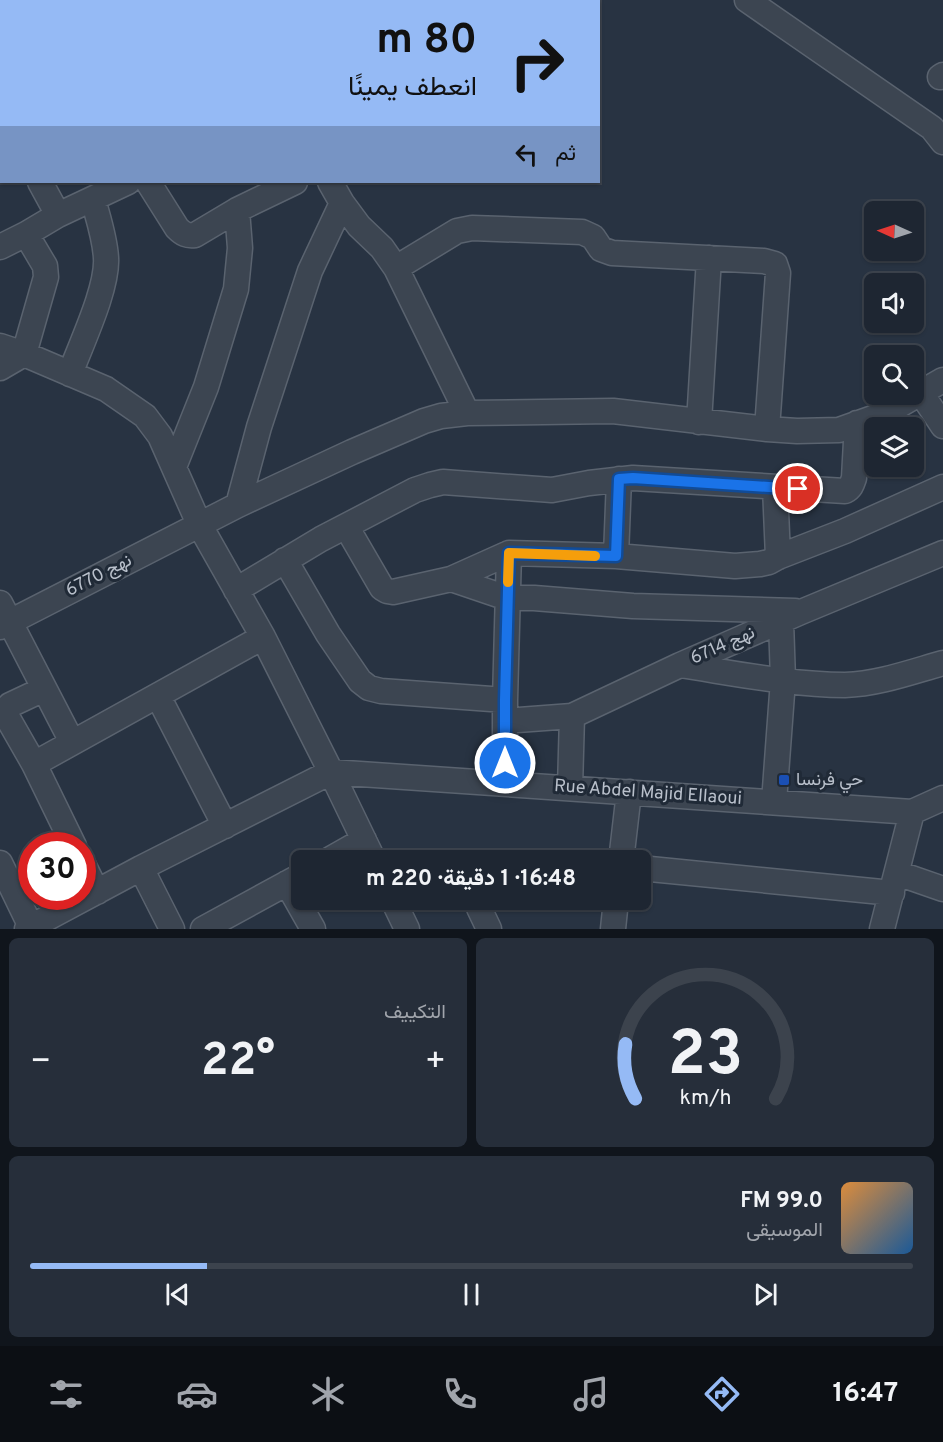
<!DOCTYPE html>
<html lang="ar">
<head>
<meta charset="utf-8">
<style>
  :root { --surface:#1e2632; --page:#262e3a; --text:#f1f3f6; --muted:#a1a5ac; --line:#3c434d; --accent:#95baf5 }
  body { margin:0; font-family:Overpass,Vazirmatn,sans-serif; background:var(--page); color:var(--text); direction:rtl; height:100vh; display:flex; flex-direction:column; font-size:22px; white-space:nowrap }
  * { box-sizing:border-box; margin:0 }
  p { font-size:20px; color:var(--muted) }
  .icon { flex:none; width:33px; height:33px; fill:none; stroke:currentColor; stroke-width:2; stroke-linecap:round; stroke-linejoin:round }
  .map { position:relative; height:929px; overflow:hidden; direction:ltr }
  .details { display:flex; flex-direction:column; gap:9px; padding:9px; background:#10151c; flex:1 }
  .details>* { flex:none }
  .hud { position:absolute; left:0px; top:0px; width:600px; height:183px; box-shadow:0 2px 4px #0004,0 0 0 2px var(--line); direction:rtl; background:#95baf5; color:#111; overflow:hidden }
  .needle { width:39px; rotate:273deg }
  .buttons { position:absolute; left:864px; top:201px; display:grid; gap:12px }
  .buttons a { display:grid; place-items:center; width:60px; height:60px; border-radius:9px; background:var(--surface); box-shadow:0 2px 4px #0004,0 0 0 2px var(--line); font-size:30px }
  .speed { position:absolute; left:18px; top:832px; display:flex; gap:12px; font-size:30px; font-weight:700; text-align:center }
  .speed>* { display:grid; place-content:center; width:78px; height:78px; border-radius:50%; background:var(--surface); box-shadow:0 2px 4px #0004,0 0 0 2px var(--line); line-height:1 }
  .speed .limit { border:9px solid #d22; background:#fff; color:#111 }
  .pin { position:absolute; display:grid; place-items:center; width:51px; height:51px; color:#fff; margin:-26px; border:3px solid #fff; border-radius:50%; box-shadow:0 2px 6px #0007 }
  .me { position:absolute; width:66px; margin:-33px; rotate:0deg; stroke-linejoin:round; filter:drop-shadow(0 0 4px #0008) }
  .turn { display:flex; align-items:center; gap:21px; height:126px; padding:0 24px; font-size:27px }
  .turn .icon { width:78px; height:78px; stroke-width:2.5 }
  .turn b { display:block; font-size:42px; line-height:51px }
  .then { display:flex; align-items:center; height:57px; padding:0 24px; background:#0003; gap:12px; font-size:22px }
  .big { font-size:45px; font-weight:700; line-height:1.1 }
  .details .card { flex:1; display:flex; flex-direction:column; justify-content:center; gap:9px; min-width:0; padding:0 21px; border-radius:9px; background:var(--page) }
  .details .dial { align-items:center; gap:0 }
  .dial svg { height:156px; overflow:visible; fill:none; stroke:var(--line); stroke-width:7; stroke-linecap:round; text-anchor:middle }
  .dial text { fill:var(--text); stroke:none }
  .song { display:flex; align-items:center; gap:18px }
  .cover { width:72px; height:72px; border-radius:9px; background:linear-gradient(135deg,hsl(30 70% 55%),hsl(210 70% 35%)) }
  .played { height:6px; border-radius:3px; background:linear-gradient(90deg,var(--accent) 20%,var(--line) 20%) }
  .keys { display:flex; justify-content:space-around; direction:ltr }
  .heat { display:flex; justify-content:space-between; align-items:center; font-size:33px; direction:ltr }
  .details .tiles { flex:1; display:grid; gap:9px; grid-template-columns:1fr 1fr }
  .card:last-child { grid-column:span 2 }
  .trip { position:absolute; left:291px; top:850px; width:360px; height:60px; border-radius:9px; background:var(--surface); box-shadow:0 2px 4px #0004,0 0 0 2px var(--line); font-weight:700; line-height:60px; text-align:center; direction:rtl }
  .dock { display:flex; height:96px; justify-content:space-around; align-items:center; background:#0c0f14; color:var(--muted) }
  .dock .icon { width:42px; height:42px }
  .dock .current { color:var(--accent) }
  .dock b { font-size:27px; color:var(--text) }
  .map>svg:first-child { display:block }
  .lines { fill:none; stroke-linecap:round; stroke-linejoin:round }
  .minor-casing { stroke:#5a636f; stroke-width:27 }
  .minor { stroke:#3c4551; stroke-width:24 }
  .route-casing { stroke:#114b97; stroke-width:15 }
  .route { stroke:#1a73e8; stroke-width:10 }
  .slow { stroke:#f59e0b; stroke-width:10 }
  .transit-dot { fill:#1a4fb4; stroke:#202a37; stroke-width:2 }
  .labels { text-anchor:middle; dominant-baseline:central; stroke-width:6; stroke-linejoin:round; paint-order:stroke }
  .street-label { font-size:18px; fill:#b9c0cb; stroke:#202a37 }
  .poi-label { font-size:18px; fill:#b9c0cb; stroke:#202a37; text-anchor:start }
</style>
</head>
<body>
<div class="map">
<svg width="943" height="929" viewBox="0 0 943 929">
  <rect width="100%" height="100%" fill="#283342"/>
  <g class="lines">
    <defs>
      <path id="minor" d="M747 0 932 128 943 142
        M192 2 195 0
        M474 2 477 0
        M940 77 943 75
        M0 111 2 113
        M40 182 58 215
        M148 182 177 228C183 234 187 236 195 235L237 210 295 182
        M330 182 342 203 359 226 382 248 396 268 467 413
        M0 247 26 234 58 215 128 182
        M396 268 457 231 472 228 582 232 593 237 601 249 612 253 764 261 775 264 778 273 767 429
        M0 346 24 354 106 389 145 416 160 436 199 524 263 637 331 772 374 861
        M0 368 24 354 46 277 45 266 26 234
        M70 374C81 344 108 288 106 258 105 238 98 218 93 199
        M921 393 943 426
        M699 422 709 258
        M174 467 206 387 236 289 240 248 237 210
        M775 487 778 557
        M238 505 259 427 310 271 342 203
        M346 526 382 588 387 591 393 592 451 579 509 553 616 556 735 566 760 564 769 562 778 557 845 531 943 487
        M616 556 619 479
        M285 560 328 634 360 681 369 688 381 691 505 700
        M451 579 507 598H534L633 606 795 611
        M236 590 321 539 415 490 430 485 443 482 552 490 589 483 633 478 845 491C851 488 852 484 854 478L857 423
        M0 603 72 742
        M0 627 238 505 352 452 424 421 441 416 467 413 613 411 767 429 797 431 839 430 884 414 943 380
        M680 665C733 673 792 685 845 685 878 684 911 672 943 663
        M44 689 10 705 6 710V715L34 764 74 846
        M158 696 225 826
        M505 721 572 716
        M34 764 263 637
        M505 783V700L509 553
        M570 788 572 716 680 665 801 612 943 553
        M774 802 783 680 781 621
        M327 861 364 840
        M621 861 629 792
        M82 862 97 892
        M0 863 31 927
        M141 868 172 929
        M640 868 892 893
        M897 873 943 889
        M287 883 313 929
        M393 900 407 929
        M479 908 489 929
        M27 929 141 868 331 772 912 812 943 798
        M203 929 302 875
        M613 929 616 900
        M882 929 912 812"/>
    </defs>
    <use href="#minor" class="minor-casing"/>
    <use href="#minor" class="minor"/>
  </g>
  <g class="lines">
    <defs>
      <path id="route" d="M505 763V700L509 553 616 556 619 479 633 478 798 489"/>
    </defs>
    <use href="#route" class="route-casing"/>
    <use href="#route" class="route"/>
    <path class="slow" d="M508 582 509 553 595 556"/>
  </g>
  <rect class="transit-dot" x="778" y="774" width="12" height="12" rx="3"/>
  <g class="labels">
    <g class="street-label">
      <text transform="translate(99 576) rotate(-27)">نهج 6770</text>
      <text transform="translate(723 646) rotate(-24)">نهج 6714</text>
      <text transform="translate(648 793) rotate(4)">Rue Abdel Majid Ellaoui</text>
    </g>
    <g class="poi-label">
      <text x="796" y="780">حي فرنسا</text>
    </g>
  </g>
</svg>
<div class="buttons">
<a><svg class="needle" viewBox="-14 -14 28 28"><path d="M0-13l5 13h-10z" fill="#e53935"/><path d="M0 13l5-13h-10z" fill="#a1a5ac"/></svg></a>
<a><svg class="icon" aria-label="sound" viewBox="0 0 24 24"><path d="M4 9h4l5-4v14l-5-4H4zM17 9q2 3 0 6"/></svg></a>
<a><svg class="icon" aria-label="search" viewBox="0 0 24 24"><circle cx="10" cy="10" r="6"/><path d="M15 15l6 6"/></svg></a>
<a><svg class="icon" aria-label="layers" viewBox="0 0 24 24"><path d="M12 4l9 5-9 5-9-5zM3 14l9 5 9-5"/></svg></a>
</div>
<div class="speed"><div class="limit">30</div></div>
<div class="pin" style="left:798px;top:489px;background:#d93025"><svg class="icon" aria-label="arrive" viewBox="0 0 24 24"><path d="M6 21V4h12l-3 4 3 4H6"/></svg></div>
<svg class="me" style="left:505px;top:763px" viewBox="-20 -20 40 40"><circle r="17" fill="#1a73e8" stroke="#fff" stroke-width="3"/><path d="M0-11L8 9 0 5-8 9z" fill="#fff"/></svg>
<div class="trip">16:48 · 1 دقيقة · 220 m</div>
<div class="hud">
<div class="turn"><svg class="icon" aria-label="right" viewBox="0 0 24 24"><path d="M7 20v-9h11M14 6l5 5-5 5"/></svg><div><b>80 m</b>انعطف يمينًا</div></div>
<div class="then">ثم<svg class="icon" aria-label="left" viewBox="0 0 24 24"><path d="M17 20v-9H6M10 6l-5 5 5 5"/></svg></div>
</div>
</div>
<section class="details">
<div class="tiles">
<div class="card dial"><svg viewBox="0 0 100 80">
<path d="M14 69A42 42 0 1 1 86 69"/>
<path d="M14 69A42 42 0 0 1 9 41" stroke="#95baf5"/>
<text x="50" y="56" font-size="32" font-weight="700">23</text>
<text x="50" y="72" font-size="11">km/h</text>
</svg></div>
<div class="card"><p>التكييف</p>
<div class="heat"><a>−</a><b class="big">22°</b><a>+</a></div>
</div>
<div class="card">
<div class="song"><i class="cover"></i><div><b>99.0 FM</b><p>الموسيقى</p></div></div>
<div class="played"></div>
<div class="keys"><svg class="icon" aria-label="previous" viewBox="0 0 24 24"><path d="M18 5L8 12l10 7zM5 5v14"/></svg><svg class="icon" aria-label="pause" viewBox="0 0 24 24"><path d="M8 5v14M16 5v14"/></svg><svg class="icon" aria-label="next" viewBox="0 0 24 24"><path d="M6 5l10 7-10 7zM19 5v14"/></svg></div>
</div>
</div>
</section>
<nav class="dock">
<b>16:47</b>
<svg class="icon current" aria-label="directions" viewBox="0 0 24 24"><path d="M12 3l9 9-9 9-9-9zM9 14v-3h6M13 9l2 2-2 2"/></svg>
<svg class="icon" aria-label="music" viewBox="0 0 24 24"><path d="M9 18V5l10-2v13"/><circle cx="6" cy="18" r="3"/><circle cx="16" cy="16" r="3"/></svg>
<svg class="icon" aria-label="phone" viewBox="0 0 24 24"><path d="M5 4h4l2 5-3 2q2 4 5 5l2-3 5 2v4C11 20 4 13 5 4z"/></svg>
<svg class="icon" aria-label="climate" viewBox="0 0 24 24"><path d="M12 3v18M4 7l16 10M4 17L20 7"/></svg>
<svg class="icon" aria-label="car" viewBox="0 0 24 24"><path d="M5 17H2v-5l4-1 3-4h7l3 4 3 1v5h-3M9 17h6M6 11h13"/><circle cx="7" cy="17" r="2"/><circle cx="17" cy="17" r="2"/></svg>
<svg class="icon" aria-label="filters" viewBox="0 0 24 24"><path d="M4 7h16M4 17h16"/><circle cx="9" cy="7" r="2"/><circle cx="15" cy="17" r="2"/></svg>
</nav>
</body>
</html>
